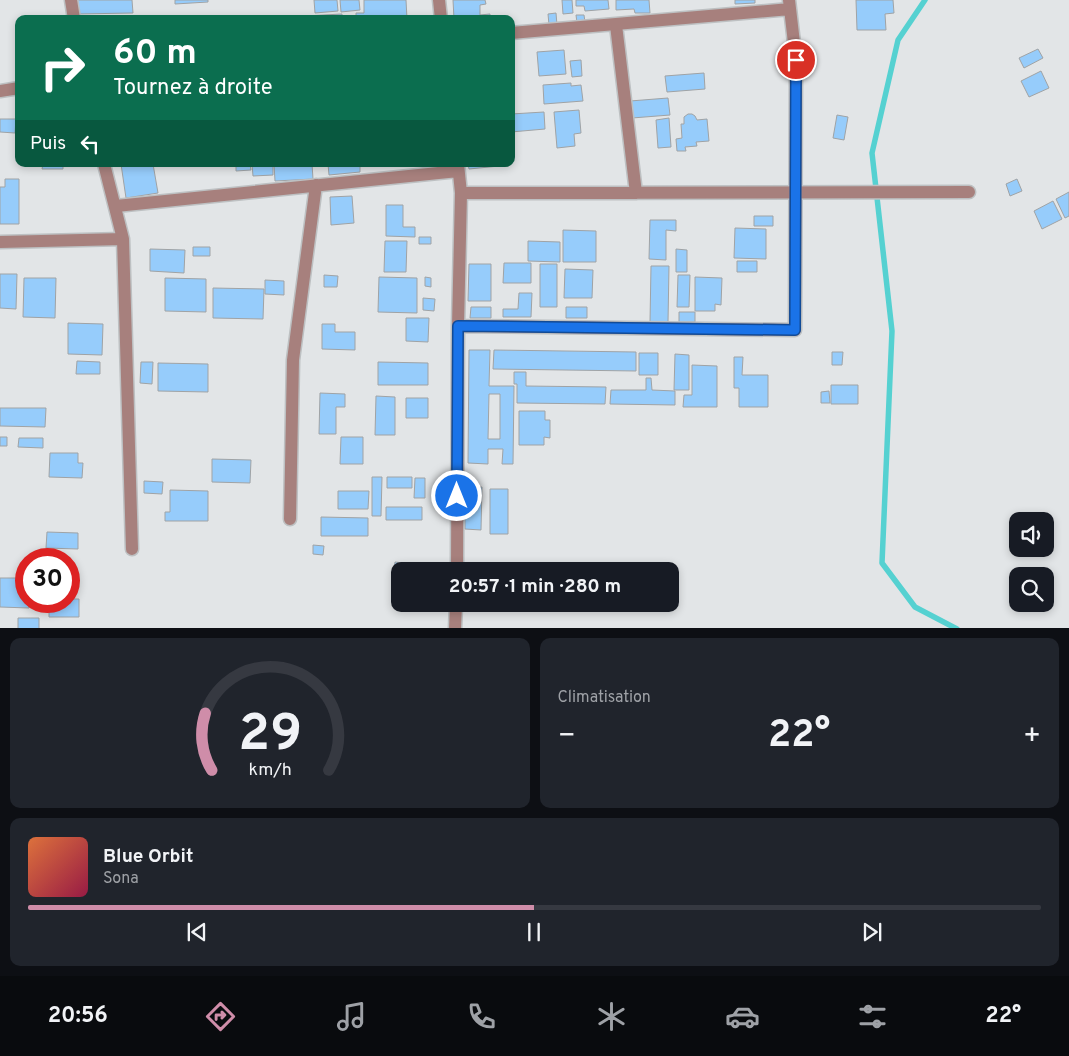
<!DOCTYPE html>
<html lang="fr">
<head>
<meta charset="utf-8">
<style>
  :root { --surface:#171b24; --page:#20242c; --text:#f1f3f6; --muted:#9ea1a6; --line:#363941; --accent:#cf8da9 }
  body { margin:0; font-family:Overpass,sans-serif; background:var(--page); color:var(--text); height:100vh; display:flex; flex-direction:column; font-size:19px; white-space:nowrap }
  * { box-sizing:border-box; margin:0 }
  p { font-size:16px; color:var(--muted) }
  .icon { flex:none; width:28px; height:28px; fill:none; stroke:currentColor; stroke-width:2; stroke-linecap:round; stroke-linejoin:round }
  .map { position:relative; height:628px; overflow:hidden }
  .details { display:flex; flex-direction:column; gap:10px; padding:10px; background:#0d0f14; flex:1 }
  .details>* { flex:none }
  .banner { position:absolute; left:15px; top:15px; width:500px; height:152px; border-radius:10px; box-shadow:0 2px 8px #0003; background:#0b6e4f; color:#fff; overflow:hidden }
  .controls { position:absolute; left:1009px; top:512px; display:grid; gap:10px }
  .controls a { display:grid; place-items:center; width:45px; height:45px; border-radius:10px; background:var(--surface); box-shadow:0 2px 8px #0003; font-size:25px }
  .speed { position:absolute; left:15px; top:548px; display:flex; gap:10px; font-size:25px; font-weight:700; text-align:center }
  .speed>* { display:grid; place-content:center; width:65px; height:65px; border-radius:50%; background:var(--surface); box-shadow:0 2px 8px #0003; line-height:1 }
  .speed .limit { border:8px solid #d22; background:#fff; color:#111 }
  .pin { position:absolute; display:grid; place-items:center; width:42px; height:42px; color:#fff; margin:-21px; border:2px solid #fff; border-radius:50%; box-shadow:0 1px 5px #0007 }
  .me { position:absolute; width:55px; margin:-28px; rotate:0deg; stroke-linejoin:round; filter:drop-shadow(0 0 4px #0008) }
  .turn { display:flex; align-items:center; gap:18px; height:105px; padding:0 15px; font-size:22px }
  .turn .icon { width:65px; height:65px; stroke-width:2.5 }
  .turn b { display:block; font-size:35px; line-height:42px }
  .then { display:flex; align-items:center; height:48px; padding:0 15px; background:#0003; gap:10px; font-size:19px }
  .big { font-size:38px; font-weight:700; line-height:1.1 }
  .details .tile { flex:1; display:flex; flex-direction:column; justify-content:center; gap:8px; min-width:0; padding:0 18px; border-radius:10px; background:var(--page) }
  .details .dial { align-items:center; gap:0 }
  .dial svg { height:130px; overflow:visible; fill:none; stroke:var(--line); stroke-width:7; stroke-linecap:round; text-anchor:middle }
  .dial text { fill:var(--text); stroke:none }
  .song { display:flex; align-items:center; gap:15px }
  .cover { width:60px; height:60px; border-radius:8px; background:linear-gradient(135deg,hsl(20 70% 55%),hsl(340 70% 35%)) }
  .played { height:5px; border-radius:2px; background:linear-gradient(90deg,var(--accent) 50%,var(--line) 50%) }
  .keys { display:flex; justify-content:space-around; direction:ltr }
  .heat { display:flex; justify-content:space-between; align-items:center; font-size:28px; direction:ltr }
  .details .tiles { flex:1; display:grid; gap:10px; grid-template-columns:1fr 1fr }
  .tile:last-child { grid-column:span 2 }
  .trip { position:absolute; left:391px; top:562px; width:288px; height:50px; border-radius:10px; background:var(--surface); box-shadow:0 2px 8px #0003; font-weight:700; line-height:50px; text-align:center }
  .tab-bar { display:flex; height:80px; justify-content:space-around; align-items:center; background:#090b0e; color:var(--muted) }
  .tab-bar .icon { width:35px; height:35px }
  .tab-bar .selected { color:var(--accent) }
  .tab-bar b { font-size:22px; color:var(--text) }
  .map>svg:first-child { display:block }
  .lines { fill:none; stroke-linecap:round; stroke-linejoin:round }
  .stream { stroke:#55d1d1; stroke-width:5.5 }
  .building { fill:#96ccfb; stroke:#a0a3a5; fill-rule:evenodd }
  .minor-casing { stroke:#bdc0c2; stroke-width:15 }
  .minor { stroke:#a7807d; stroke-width:12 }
  .route-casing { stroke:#114b97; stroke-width:12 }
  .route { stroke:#1a73e8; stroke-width:9 }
</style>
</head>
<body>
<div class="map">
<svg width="1069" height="629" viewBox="0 0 1069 629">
  <rect width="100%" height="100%" fill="#e2e5e7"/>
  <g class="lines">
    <path class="stream" d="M925 0 898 40 872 153 892 331 882 563 915 607 957 629"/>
  </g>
  <path class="building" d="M77 0H132L133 13 77 14Z
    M175 0H208V2L175 4Z
    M314 0H337L338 11 315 13Z
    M340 0H359L360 10 341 12Z
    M364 0H406L407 19H356V13H364Z
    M453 0H485L486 4 480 5V15L490 14V19H454Z
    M562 0H572L573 13 563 14Z
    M576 0H608L609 9 585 11 584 6H576Z
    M616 0H649L650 13H635L634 9 616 10Z
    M735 0H755V3L735 4Z
    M856 0H893L894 13 885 14 886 30H857Z
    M556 13 557 25H549L548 14Z
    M342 14V19H306L305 16Z
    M576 15H584L585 22 577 23Z
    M1038 49 1043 58 1024 68 1019 58Z
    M564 50 566 74 539 76 537 52Z
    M581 60 582 76 572 77 570 61Z
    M1041 71 1049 88 1029 97 1021 81Z
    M704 73 705 89 667 92 665 76Z
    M571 83V86L581 85 583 101 544 104 543 85Z
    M668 98 670 115 632 118 630 101Z
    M579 110 581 133 574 134 575 146 557 148 554 112Z
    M544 112 545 129 511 132V114Z
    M688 114H692L695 116 697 120 707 119 709 141 696 142 697 146 685 147 686 151H677L676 139 682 138 681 124H684V117Z
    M837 115 848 117 844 140 833 138Z
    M669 118 671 147 658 148 656 120Z
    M0 119H16L15 133 0 132Z
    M43 164H63V169H42Z
    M121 164H153L158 193 126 198Z
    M236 164H250L251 170 236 171Z
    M252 164H273V175L253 176Z
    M274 164H312L313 179 275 181Z
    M328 164H360V172L329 175Z
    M468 164H509V165L469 169Z
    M5 179H19V224H0V187H5Z
    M1017 179 1022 191 1010 196 1006 184Z
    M1069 192V216L1065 218 1056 199Z
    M352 196 354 223 331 225 330 197Z
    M1053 201 1062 219 1042 229 1034 211Z
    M386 205H403V227H415V237L386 236Z
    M754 216H773V226H754Z
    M650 220H676V231L666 230V260L649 259Z
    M735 228 766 229V259L734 258Z
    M563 230 596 231V262H563Z
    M419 237H431V244H419Z
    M385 241H407L406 272H384Z
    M528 241 560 242V262L528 261Z
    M193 247H210V256H193Z
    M150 249 185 250 184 273 150 271Z
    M676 249 687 250V272H676Z
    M737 261H757V272H737Z
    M504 263H531V283H503Z
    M469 264H491V301H468Z
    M540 264H557V307H540Z
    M651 266H669L668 322H650Z
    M565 269 593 270 592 298H564Z
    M0 274H17L16 309 0 308Z
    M324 275 338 276 337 287H324Z
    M678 275H690L689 307H677Z
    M379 277 417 278V313L378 312Z
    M425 277 431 278V287L425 286Z
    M695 277 722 278 721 305 715 304V311H695Z
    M24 278H56L55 318 23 317Z
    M165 278 206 279V312L165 311Z
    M265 280 284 281V295L265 294Z
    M213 288 264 289 263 319 213 318Z
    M519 293H532L531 317H503V309H518Z
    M423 298 435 299 434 311 423 310Z
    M471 307H491V318H470Z
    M566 307H587V318H566Z
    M679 312H695V322H679Z
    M406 318H429L428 342 406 341Z
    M68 323 103 324 102 355 68 354Z
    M322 324H335V332H355V350L322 349Z
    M469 350H490L489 386H514L513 464H502L503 449H488V464L468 463ZM489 394H500V439H488Z
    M494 350 636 352V371L493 369Z
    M832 352H843L842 365H832Z
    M639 353H658V375H639Z
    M675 354 689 355V390H674Z
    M734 357H743L742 375H768V407H739V388H734Z
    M77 361 100 362V374H76Z
    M141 362H153L152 384 140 383Z
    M378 362 428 363V385H378Z
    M158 363 208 364V392L158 391Z
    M692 365 717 366V407H683L684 395H692Z
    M514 372H526V386L606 387 605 404 517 403V384H514Z
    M646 378H651L652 390 675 391V405L610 404 611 390H646Z
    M831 385H858V404H831Z
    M829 391 830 403H821V392Z
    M320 393 345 394V407H336V434H319Z
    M376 396 395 397V435H375Z
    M406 398H428V418H406Z
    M0 408H46L45 427 0 426Z
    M519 411H545V420H550V438L544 437V445H519Z
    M0 437H7V446H0Z
    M341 437H363V464H340Z
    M19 438H43V448L18 447Z
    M50 453H78V463H83L82 478 49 477Z
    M212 459 251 460 250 483 212 482Z
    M372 477H382L381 516H372Z
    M387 477H412V488H387Z
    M415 478H425V498H414Z
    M144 481 163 482 162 494 144 493Z
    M465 487H482L481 530 465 529Z
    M490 489H508V534H490Z
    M170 490 208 491V521H165V512H170Z
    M338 491H369L368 509H338Z
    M386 507H422V520H386Z
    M321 517 368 518V536H321Z
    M47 532 78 533V549L46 548Z
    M313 545 324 546 323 555 313 554Z
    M395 562 413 564 412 571H400V579L393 578Z
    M422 566H441V571H422Z
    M0 578H26V601H28L29 608 0 607Z
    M69 599H79V617H49V601H69Z
    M18 618H39V629H18Z"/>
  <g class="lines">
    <defs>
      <path id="minor" d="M71 0 74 19
        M439 0 441 19
        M616 25 636 193
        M511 33 790 9
        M0 91 19 88
        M104 164 123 239 132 549
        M461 193 969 192
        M116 206 458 171
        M0 242 123 239
        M458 326 795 330 796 60 789 0
        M290 519 293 360 316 185
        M457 571 458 326 461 193 458 164
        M455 629 456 604"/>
    </defs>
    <use href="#minor" class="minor-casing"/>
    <use href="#minor" class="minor"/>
  </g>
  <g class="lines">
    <defs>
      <path id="route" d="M457 496 458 326 795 330 796 60"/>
    </defs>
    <use href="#route" class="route-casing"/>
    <use href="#route" class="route"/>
  </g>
</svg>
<div class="controls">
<a><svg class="icon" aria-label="sound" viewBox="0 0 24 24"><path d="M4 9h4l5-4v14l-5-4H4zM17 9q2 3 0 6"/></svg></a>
<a><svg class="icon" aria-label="search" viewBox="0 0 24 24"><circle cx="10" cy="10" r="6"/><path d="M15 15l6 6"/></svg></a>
</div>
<div class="speed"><div class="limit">30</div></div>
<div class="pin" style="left:796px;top:60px;background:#d93025"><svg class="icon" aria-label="arrive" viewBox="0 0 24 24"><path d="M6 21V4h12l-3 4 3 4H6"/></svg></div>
<svg class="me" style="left:457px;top:496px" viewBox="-20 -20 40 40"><circle r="17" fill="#1a73e8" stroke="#fff" stroke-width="3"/><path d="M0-11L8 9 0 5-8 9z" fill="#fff"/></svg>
<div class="trip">20:57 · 1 min · 280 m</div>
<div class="banner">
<div class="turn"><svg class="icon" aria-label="right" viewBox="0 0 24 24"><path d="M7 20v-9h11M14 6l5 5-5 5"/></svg><div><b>60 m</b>Tournez à droite</div></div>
<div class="then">Puis<svg class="icon" aria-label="left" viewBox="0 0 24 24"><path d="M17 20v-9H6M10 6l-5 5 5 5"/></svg></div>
</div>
</div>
<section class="details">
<div class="tiles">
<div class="tile dial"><svg viewBox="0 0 100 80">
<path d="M14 69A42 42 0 1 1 86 69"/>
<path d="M14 69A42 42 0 0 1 10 34" stroke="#cf8da9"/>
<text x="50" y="56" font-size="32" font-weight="700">29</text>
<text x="50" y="72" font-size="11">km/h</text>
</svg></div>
<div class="tile"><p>Climatisation</p>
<div class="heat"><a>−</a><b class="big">22°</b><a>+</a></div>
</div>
<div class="tile">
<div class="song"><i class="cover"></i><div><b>Blue Orbit</b><p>Sona</p></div></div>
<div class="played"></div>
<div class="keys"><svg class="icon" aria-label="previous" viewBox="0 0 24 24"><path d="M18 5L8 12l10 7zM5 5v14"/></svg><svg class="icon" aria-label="pause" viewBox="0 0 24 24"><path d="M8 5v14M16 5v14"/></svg><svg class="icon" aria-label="next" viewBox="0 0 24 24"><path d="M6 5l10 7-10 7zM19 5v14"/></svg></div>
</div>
</div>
</section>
<nav class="tab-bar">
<b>20:56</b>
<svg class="icon selected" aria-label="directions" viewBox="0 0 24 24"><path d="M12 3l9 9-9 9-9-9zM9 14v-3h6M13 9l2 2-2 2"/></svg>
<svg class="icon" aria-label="music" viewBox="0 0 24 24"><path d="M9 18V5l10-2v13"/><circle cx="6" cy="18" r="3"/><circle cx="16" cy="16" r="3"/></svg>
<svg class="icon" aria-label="phone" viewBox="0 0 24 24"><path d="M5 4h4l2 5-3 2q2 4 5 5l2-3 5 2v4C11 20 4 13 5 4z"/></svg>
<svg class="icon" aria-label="climate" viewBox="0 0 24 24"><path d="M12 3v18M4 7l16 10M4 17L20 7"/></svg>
<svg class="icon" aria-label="car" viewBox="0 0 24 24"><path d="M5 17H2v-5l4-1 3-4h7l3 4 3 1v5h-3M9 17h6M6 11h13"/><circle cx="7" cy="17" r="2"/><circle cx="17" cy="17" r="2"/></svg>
<svg class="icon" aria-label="filters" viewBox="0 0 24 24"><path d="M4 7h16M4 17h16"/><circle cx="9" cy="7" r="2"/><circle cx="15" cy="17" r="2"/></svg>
<b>22°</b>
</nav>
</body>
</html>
